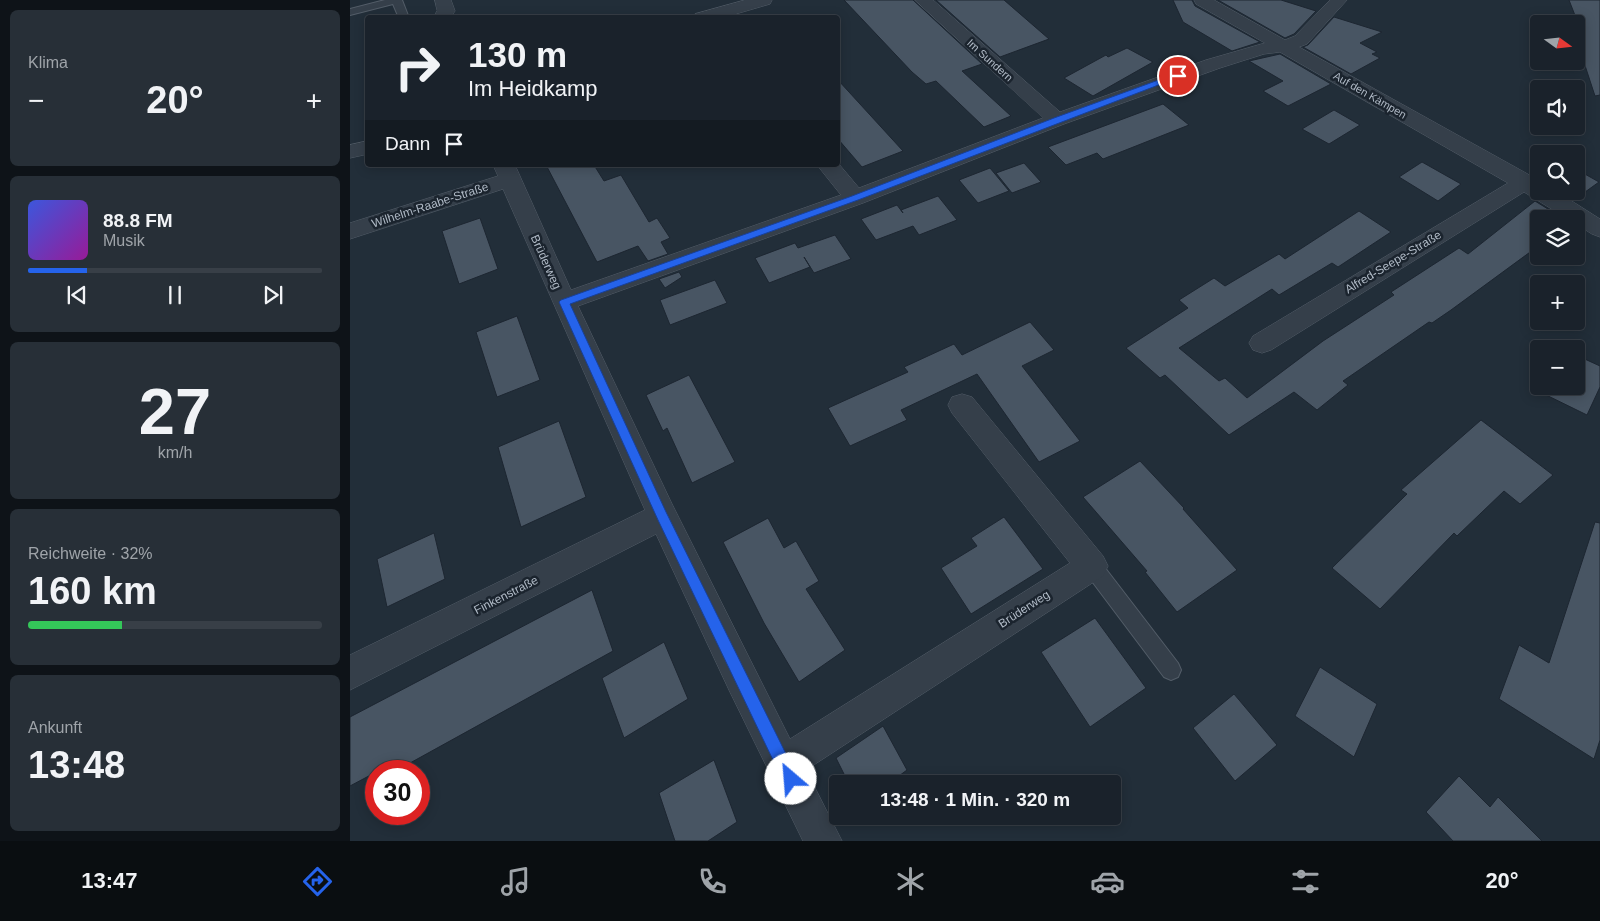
<!DOCTYPE html>
<html lang="de">
<head>
<meta charset="utf-8">
<style>
  :root { --surface:#1a222b; --page:#272f37; --text:#f1f3f6; --muted:#9fa4a9; --line:#383f47; --accent:#2563eb }
  body { margin:0; font-family:Helvetica,sans-serif; background:var(--page); color:var(--text); height:100vh; display:flex; flex-direction:column; font-size:19px; white-space:nowrap }
  * { box-sizing:border-box; margin:0 }
  p { font-size:16px; color:var(--muted) }
  .icon { flex:none; width:28px; height:28px; fill:none; stroke:currentColor; stroke-width:2; stroke-linecap:round; stroke-linejoin:round }
  .map { position:relative; flex:1; overflow:hidden }
  .drawer { display:flex; flex-direction:column; gap:10px; padding:10px; background:#0e1318; width:350px }
  .drawer>* { flex:none }
  .guide { position:absolute; left:15px; top:15px; width:475px; height:152px; border-radius:5px; box-shadow:0 2px 12px #0003,0 0 0 1px var(--line); background:#1a222b; color:var(--text); overflow:hidden }
  .needle { width:32px; rotate:105deg }
  .buttons { position:absolute; left:1180px; top:15px; display:grid; gap:10px }
  .buttons a { display:grid; place-items:center; width:55px; height:55px; border-radius:5px; background:var(--surface); box-shadow:0 2px 12px #0003,0 0 0 1px var(--line); font-size:25px }
  .speed { position:absolute; left:15px; top:760px; display:flex; gap:10px; font-size:25px; font-weight:700; text-align:center }
  .speed>* { display:grid; place-content:center; width:65px; height:65px; border-radius:50%; background:var(--surface); box-shadow:0 2px 12px #0003,0 0 0 1px var(--line); line-height:1 }
  .speed .limit { border:8px solid #d22; background:#fff; color:#111 }
  .pin { position:absolute; display:grid; place-items:center; width:42px; height:42px; color:#fff; margin:-21px; border:2px solid #fff; border-radius:50%; box-shadow:0 1px 5px #0007 }
  .me { position:absolute; width:55px; margin:-28px; rotate:333deg; stroke-linejoin:round; filter:drop-shadow(0 0 4px #0008) }
  .turn { display:flex; align-items:center; gap:18px; height:105px; padding:0 20px; font-size:22px }
  .turn .icon { width:65px; height:65px; stroke-width:2.5 }
  .turn b { display:block; font-size:35px; line-height:42px }
  .then { display:flex; align-items:center; height:48px; padding:0 20px; background:#0003; gap:10px; font-size:19px }
  .big { font-size:38px; font-weight:700; line-height:1.1 }
  .drawer .tile { flex:1; display:flex; flex-direction:column; justify-content:center; gap:8px; min-width:0; padding:0 18px; border-radius:8px; background:var(--page) }
  .drawer .dial { align-items:center; gap:0 }
  .dial b { font-size:65px; line-height:1 }
  .song { display:flex; align-items:center; gap:15px }
  .cover { width:60px; height:60px; border-radius:8px; background:linear-gradient(135deg,hsl(230 70% 55%),hsl(300 70% 35%)) }
  .played { height:5px; border-radius:2px; background:linear-gradient(90deg,var(--accent) 20%,var(--line) 20%) }
  .keys { display:flex; justify-content:space-around; direction:ltr }
  .heat { display:flex; justify-content:space-between; align-items:center; font-size:28px; direction:ltr }
  .charge { height:8px; border-radius:4px; background:linear-gradient(90deg,#34c759 32%,var(--line) 0) }
  .trip { position:absolute; left:479px; top:775px; width:292px; height:50px; border-radius:5px; background:var(--surface); box-shadow:0 2px 12px #0003,0 0 0 1px var(--line); font-weight:700; line-height:50px; text-align:center }
  .tab-bar { display:flex; height:80px; justify-content:space-around; align-items:center; background:#0a0e11; color:var(--muted) }
  .tab-bar .icon { width:35px; height:35px }
  .tab-bar .active { color:var(--accent) }
  .tab-bar b { font-size:22px; color:var(--text) }
  main { display:flex; flex:1; min-height:0 }
  .map>svg:first-child { display:block }
  .building { fill:#485563; stroke:#1d2631 }
  .lines { fill:none; stroke-linecap:round; stroke-linejoin:round }
  .service-casing { stroke:#535d68; stroke-width:2 }
  .minor-casing { stroke:#535d68; stroke-width:1 }
  .service { fill:#353f4a; fill-rule:evenodd }
  .minor { fill:#353f4a; fill-rule:evenodd }
  .route { fill:#2563eb; stroke:#184099 }
  .labels { text-anchor:middle; dominant-baseline:central; stroke-width:5; stroke-linejoin:round; paint-order:stroke }
  .far-street-label { font-size:11px; fill:#b0bac6; stroke:#1b242e }
  .street-label { font-size:12px; fill:#b0bac6; stroke:#1b242e }
</style>
</head>
<body>
<main>
<section class="drawer">
<div class="tile"><p>Klima</p>
<div class="heat"><a>−</a><b class="big">20°</b><a>+</a></div>
</div>
<div class="tile">
<div class="song"><i class="cover"></i><div><b>88.8 FM</b><p>Musik</p></div></div>
<div class="played"></div>
<div class="keys"><svg class="icon" aria-label="previous" viewBox="0 0 24 24"><path d="M18 5L8 12l10 7zM5 5v14"/></svg><svg class="icon" aria-label="pause" viewBox="0 0 24 24"><path d="M8 5v14M16 5v14"/></svg><svg class="icon" aria-label="next" viewBox="0 0 24 24"><path d="M6 5l10 7-10 7zM19 5v14"/></svg></div>
</div>
<div class="tile dial"><b>27</b><p>km/h</p></div>
<div class="tile"><p>Reichweite · 32%</p><b class="big">160 km</b><div class="charge"></div></div>
<div class="tile"><p>Ankunft</p><b class="big">13:48</b></div>
</section>
<div class="map">
<svg width="1250" height="841" viewBox="0 0 1250 841">
  <rect width="100%" height="100%" fill="#222e39"/>
  <path class="building" d="M494 0H563L632 64 612 71 661 116 634 127 586 81 576 84 562 72Z
    M586 0H654L699 39 650 57Z
    M823 0H842L845 6 910 42 882 51 833 22Z
    M868 0H931L966 11 944 34 935 38Z
    M1219 0H1250V95L1245 96 1226 38V18Z
    M984 17 1032 32 1010 43 1027 52 1022 54 1030 58 1001 74 953 47 958 45Z
    M777 48 803 62 743 96 714 78 756 55 758 57Z
    M930 54 981 84 938 106 913 91 933 81 899 61Z
    M488 80 553 151 512 167 488 139Z
    M813 104 839 125 753 159 747 153 716 165 698 147Z
    M984 110 1010 125 979 144 952 129Z
    M1072 162 1111 184 1088 201 1049 177Z
    M674 163 691 182 662 193 646 173Z
    M196 165H244L254 181 271 175 299 222 307 218 320 238 311 242 318 254 298 261 288 246 247 262Z
    M640 168 659 191 628 203 609 180Z
    M1226 169 1249 182 1224 200 1210 191H1226Z
    M588 196 607 220 569 235 563 226 526 240 511 219 547 205 553 213 551 210Z
    M1185 201 1206 214 1199 219H1189V248L1187 247 1101 310 1082 323 1079 322 993 381 998 385 967 410 944 392 879 435 815 375 810 378 776 348 838 308 829 300 864 278 875 286 929 254 935 259 1009 211 1041 232 988 267 982 263 929 295 922 289 829 348 869 381 875 378 897 398 973 341 1044 295 1041 292 1109 248 1118 254Z
    M130 218 148 269 109 284 92 231Z
    M485 235 501 259 464 273 454 257 460 267 419 283 405 258 445 243 448 248Z
    M329 272 332 277 315 288 309 279Z
    M365 280 377 303 320 325 310 300Z
    M167 316 190 380 147 397 126 332Z
    M680 322 704 350 672 366 730 441 689 462 627 374 551 410 557 420 500 446 478 408 558 372 554 367 604 344 612 355Z
    M1226 355 1250 366V387L1237 415 1190 392 1193 386H1226Z
    M339 375 385 462 342 483 317 428 313 431 296 395Z
    M1131 420 1203 475 1170 504 1154 491 1107 536 1104 533 1030 609 982 568 1057 494 1051 490Z
    M209 421 236 497 171 527 148 447Z
    M790 461 834 508 833 509 887 570 827 612 795 572 797 571 733 497Z
    M654 517 693 569 621 614 591 568 627 546 621 538Z
    M418 518 434 548 446 541 469 581 456 589 495 650 449 682 414 623 373 542Z
    M1245 522 1250 523V740L1244 759 1149 699 1169 645 1199 663Z
    M84 533 95 579 37 607 27 559Z
    M242 590 263 651 51 768 49 760 0 786V717Z
    M745 618 796 688 740 727 691 652Z
    M314 642 338 699 274 738 252 678Z
    M970 667 1027 704 1004 757 945 716Z
    M884 694 927 745 885 781 843 728Z
    M533 726 557 770 538 784H499L486 758Z
    M364 760 387 822 358 841H325L309 793Z
    M1109 776 1140 807 1148 797 1192 841H1103L1076 812Z"/>
  <g class="lines">
    <defs>
      <path id="service" d="M35 0H52L59 18H49L43 4 0 15V9Z
        M742 557 749 560 828 663 831 670 828 677 821 680 814 677 735 572 733 566 735 560Z"/>
      <path id="minor" d="M85 0H101L105 11 100 18H83L87 11Z
        M395 0H422L420 4 372 18H343L345 14Z
        M565 0H583L710 112 856 60 915 43 846 4 844 0H864L935 40 945 36 980 0H997L957 44 949 47 1183 177 1189 182V191H1206L1250 219V237L1242 234 1226 224V219H1218L1174 192 921 350 912 353 903 350 899 343 903 336 1158 183 930 52 914 54 870 68 714 124 513 203 228 306 322 504 440 739 720 563 602 413 598 405 602 397 612 394 622 397 753 556 758 566 753 576 456 770 492 841H453L379 690 306 534 0 690V655L295 510 153 189 0 239V223L148 176 143 165H165L221 290 491 195 467 165H488V163L509 188 693 118Z
        M18 141V154L0 158V145Z"/>
    </defs>
    <use href="#service" class="service-casing"/>
    <use href="#minor" class="minor-casing"/>
    <use href="#service" class="service"/>
    <use href="#minor" class="minor"/>
  </g>
  <path class="route" d="M825 74 832 76 508 200 220 304 316 512 446 774 448 779 446 785 441 787 435 785 308 520 209 302 211 300 502 196 704 118Z"/>
  <g class="labels">
    <g class="far-street-label">
      <text transform="translate(640 60) rotate(42)">Im Sundern</text>
      <text transform="translate(1020 95) rotate(30)">Auf den Kämpen</text>
    </g>
    <g class="street-label">
      <text transform="translate(80 205) rotate(-18)">Wilhelm-Raabe-Straße</text>
      <text transform="translate(196 262) rotate(66)">Brüderweg</text>
      <text transform="translate(1043 262) rotate(-31)">Alfred-Seepe-Straße</text>
      <text transform="translate(156 595) rotate(-27)">Finkenstraße</text>
      <text transform="translate(674 609) rotate(-33)">Brüderweg</text>
    </g>
  </g>
</svg>
<div class="buttons">
<a><svg class="needle" viewBox="-14 -14 28 28"><path d="M0-13l5 13h-10z" fill="#e53935"/><path d="M0 13l5-13h-10z" fill="#9fa4a9"/></svg></a>
<a><svg class="icon" aria-label="sound" viewBox="0 0 24 24"><path d="M4 9h4l5-4v14l-5-4H4zM17 9q2 3 0 6"/></svg></a>
<a><svg class="icon" aria-label="search" viewBox="0 0 24 24"><circle cx="10" cy="10" r="6"/><path d="M15 15l6 6"/></svg></a>
<a><svg class="icon" aria-label="layers" viewBox="0 0 24 24"><path d="M12 4l9 5-9 5-9-5zM3 14l9 5 9-5"/></svg></a>
<a>+</a>
<a>−</a>
</div>
<div class="speed"><div class="limit">30</div></div>
<div class="pin" style="left:828px;top:76px;background:#d93025"><svg class="icon" aria-label="arrive" viewBox="0 0 24 24"><path d="M6 21V4h12l-3 4 3 4H6"/></svg></div>
<svg class="me" style="left:441px;top:779px" viewBox="-20 -20 40 40"><circle r="19" fill="#fff"/><path d="M0-13L10 11 0 6-10 11z" fill="#2563eb"/></svg>
<div class="trip">13:48 · 1 Min. · 320 m</div>
<div class="guide">
<div class="turn"><svg class="icon" aria-label="right" viewBox="0 0 24 24"><path d="M7 20v-9h11M14 6l5 5-5 5"/></svg><div><b>130 m</b>Im Heidkamp</div></div>
<div class="then">Dann<svg class="icon" aria-label="arrive" viewBox="0 0 24 24"><path d="M6 21V4h12l-3 4 3 4H6"/></svg></div>
</div>
</div>
</main>
<nav class="tab-bar">
<b>13:47</b>
<svg class="icon active" aria-label="directions" viewBox="0 0 24 24"><path d="M12 3l9 9-9 9-9-9zM9 14v-3h6M13 9l2 2-2 2"/></svg>
<svg class="icon" aria-label="music" viewBox="0 0 24 24"><path d="M9 18V5l10-2v13"/><circle cx="6" cy="18" r="3"/><circle cx="16" cy="16" r="3"/></svg>
<svg class="icon" aria-label="phone" viewBox="0 0 24 24"><path d="M5 4h4l2 5-3 2q2 4 5 5l2-3 5 2v4C11 20 4 13 5 4z"/></svg>
<svg class="icon" aria-label="climate" viewBox="0 0 24 24"><path d="M12 3v18M4 7l16 10M4 17L20 7"/></svg>
<svg class="icon" aria-label="car" viewBox="0 0 24 24"><path d="M5 17H2v-5l4-1 3-4h7l3 4 3 1v5h-3M9 17h6M6 11h13"/><circle cx="7" cy="17" r="2"/><circle cx="17" cy="17" r="2"/></svg>
<svg class="icon" aria-label="filters" viewBox="0 0 24 24"><path d="M4 7h16M4 17h16"/><circle cx="9" cy="7" r="2"/><circle cx="15" cy="17" r="2"/></svg>
<b>20°</b>
</nav>
</body>
</html>
